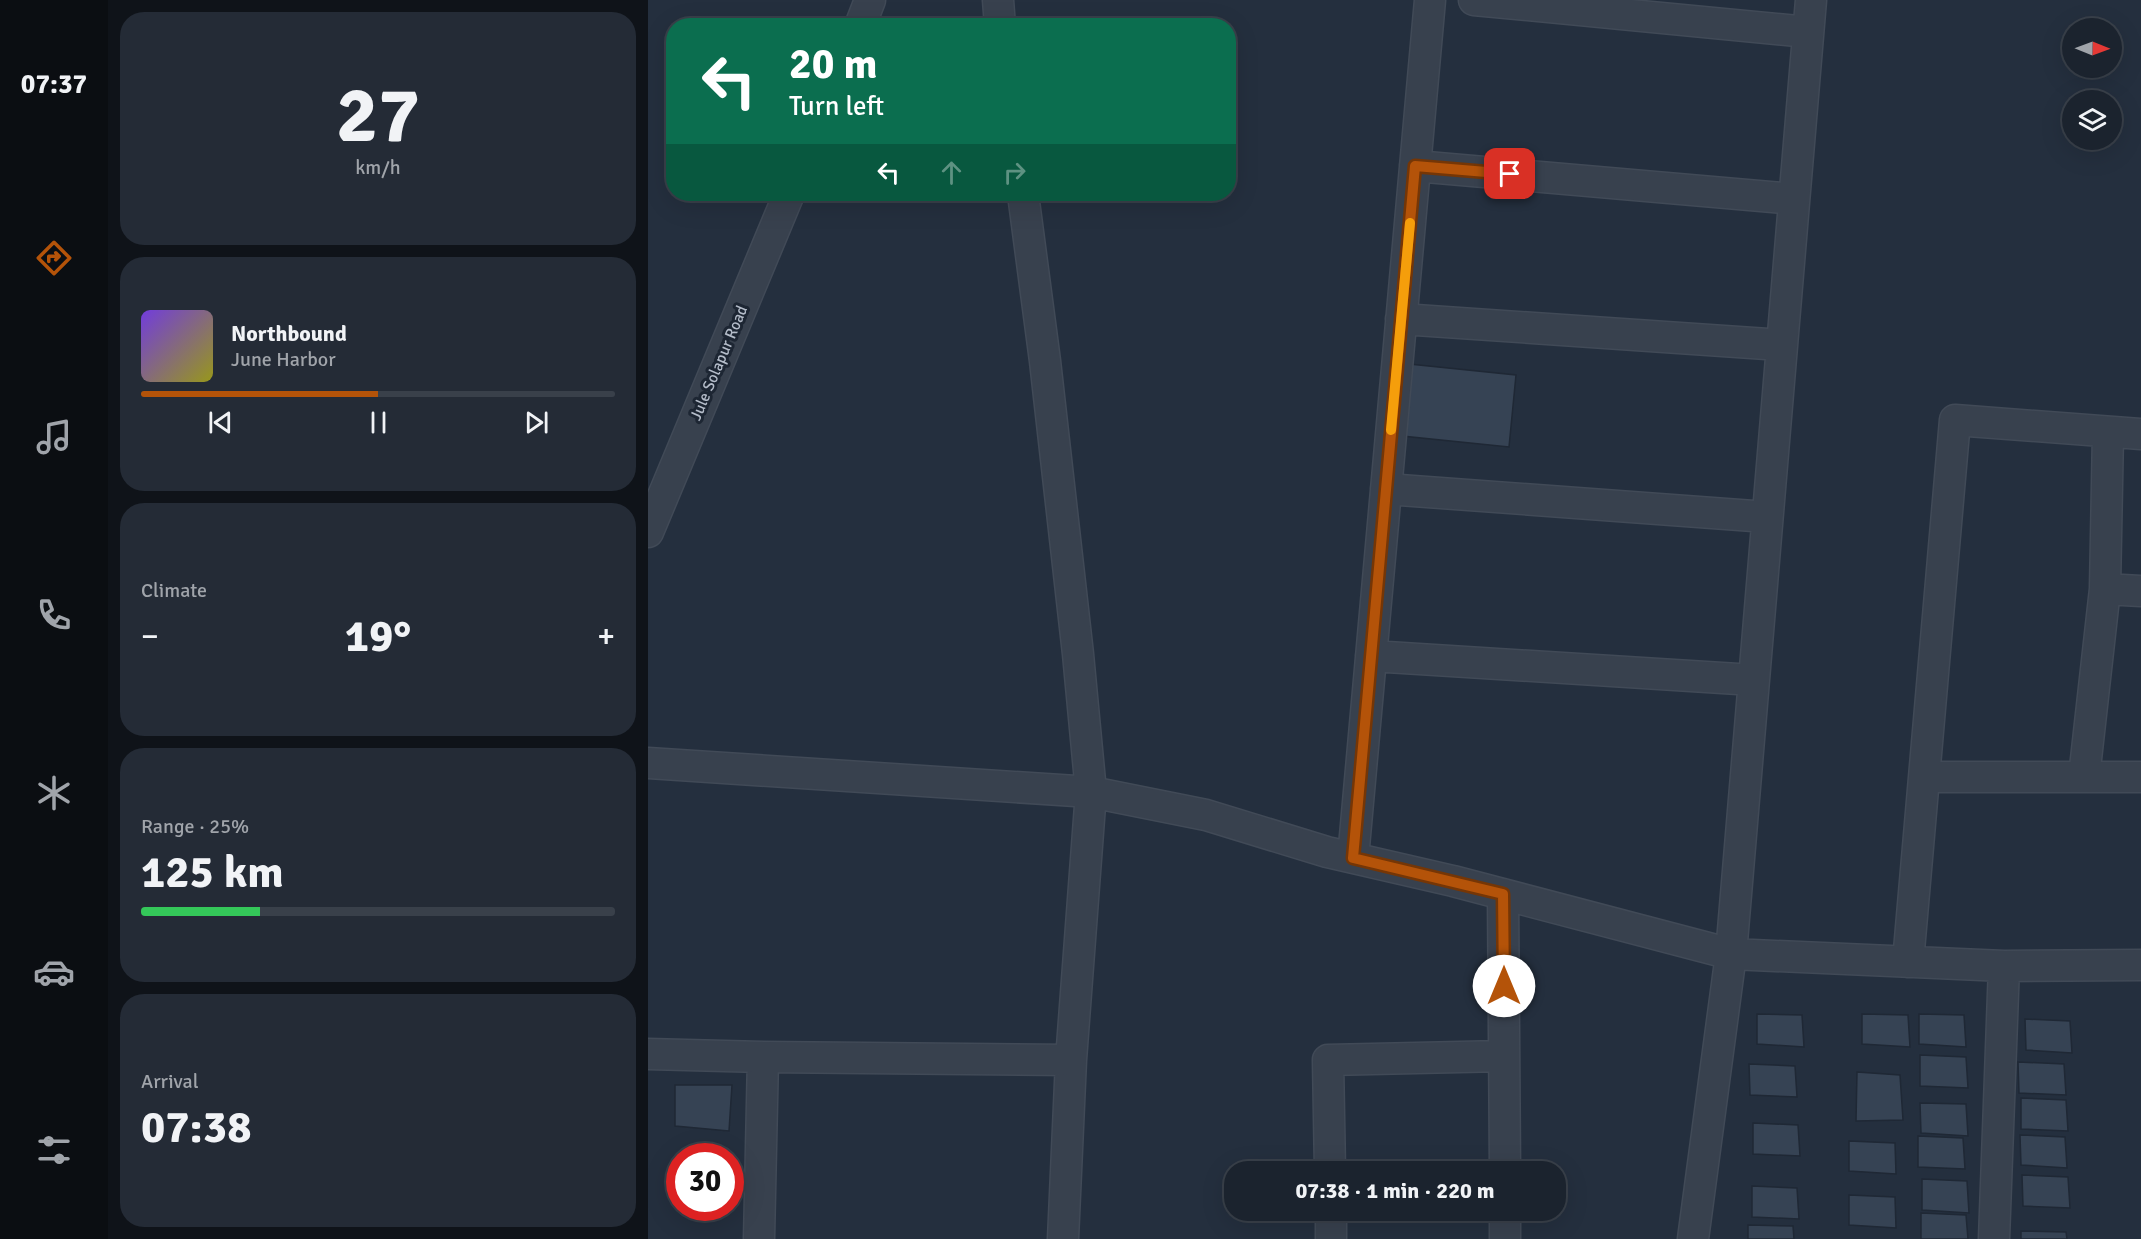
<!DOCTYPE html>
<html lang="en">
<head>
<meta charset="utf-8">
<style>
  :root { --surface:#1b232e; --page:#242b36; --text:#f1f3f6; --muted:#a0a4aa; --line:#39404a; --accent:#b45309 }
  body { margin:0; font-family:Signika,sans-serif; background:var(--page); color:var(--text); height:100vh; display:flex; flex-direction:column; font-size:22px; white-space:nowrap }
  * { box-sizing:border-box; margin:0 }
  p { font-size:20px; color:var(--muted) }
  .icon { flex:none; width:33px; height:33px; fill:none; stroke:currentColor; stroke-width:2; stroke-linecap:round; stroke-linejoin:round }
  .map { position:relative; flex:1; overflow:hidden }
  .panel { display:flex; flex-direction:column; gap:12px; padding:12px; background:#0f1319; width:540px }
  .panel>* { flex:none }
  .hud { position:absolute; left:18px; top:18px; width:570px; height:183px; border-radius:24px; box-shadow:0 6px 24px #0002,0 0 0 2px var(--line); background:#0b6e4f; color:#fff; overflow:hidden }
  .needle { width:39px; rotate:91deg }
  .tools { position:absolute; left:1414px; top:18px; display:grid; gap:12px }
  .tools a { display:grid; place-items:center; width:60px; height:60px; border-radius:50%; background:var(--surface); box-shadow:0 6px 24px #0002,0 0 0 2px var(--line); font-size:30px }
  .speed { position:absolute; left:18px; top:1143px; display:flex; gap:12px; font-size:30px; font-weight:700; text-align:center }
  .speed>* { display:grid; place-content:center; width:78px; height:78px; border-radius:50%; background:var(--surface); box-shadow:0 6px 24px #0002,0 0 0 2px var(--line); line-height:1 }
  .speed .limit { border:9px solid #d22; background:#fff; color:#111 }
  .pin { position:absolute; display:grid; place-items:center; width:51px; height:51px; color:#fff; margin:-26px; border-radius:12px; box-shadow:0 3px 9px #0006 }
  .me { position:absolute; width:66px; margin:-33px; rotate:0deg; stroke-linejoin:round; filter:drop-shadow(0 0 4px #0008) }
  .turn { display:flex; align-items:center; gap:21px; height:126px; padding:0 24px; font-size:27px }
  .turn .icon { width:78px; height:78px; stroke-width:2.5 }
  .turn b { display:block; font-size:42px; line-height:51px }
  .lanes { display:flex; align-items:center; height:57px; padding:0 24px; background:#0003; justify-content:center; gap:30px; direction:ltr }
  .lanes .off { opacity:.35 }
  .big { font-size:45px; font-weight:700; line-height:1.1 }
  .panel .card { flex:1; display:flex; flex-direction:column; justify-content:center; gap:9px; min-width:0; padding:0 21px; border-radius:24px; background:var(--page) }
  .panel .dial { align-items:center; gap:0 }
  .dial b { font-size:78px; line-height:1 }
  .song { display:flex; align-items:center; gap:18px }
  .cover { width:72px; height:72px; border-radius:9px; background:linear-gradient(135deg,hsl(260 70% 55%),hsl(60 70% 35%)) }
  .played { height:6px; border-radius:3px; background:linear-gradient(90deg,var(--accent) 50%,var(--line) 50%) }
  .keys { display:flex; justify-content:space-around; direction:ltr }
  .heat { display:flex; justify-content:space-between; align-items:center; font-size:33px; direction:ltr }
  .charge { height:9px; border-radius:4px; background:linear-gradient(90deg,#34c759 25%,var(--line) 0) }
  .trip { position:absolute; left:576px; top:1161px; width:342px; height:60px; border-radius:24px; background:var(--surface); box-shadow:0 6px 24px #0002,0 0 0 2px var(--line); font-weight:700; line-height:60px; text-align:center }
  main { display:flex; flex:1; min-height:0 }
  .menu { display:flex; flex-direction:column; width:108px; justify-content:space-around; align-items:center; background:#0b0e12; color:var(--muted) }
  .menu .icon { width:42px; height:42px }
  .menu .selected { color:var(--accent) }
  .menu b { font-size:27px; color:var(--text) }
  .map>svg:first-child { display:block }
  .building { fill:#364354; stroke:#1f2835; stroke-width:1.5 }
  .lines { fill:none; stroke-linecap:round; stroke-linejoin:round }
  .minor-casing { stroke:#414a57; stroke-width:33 }
  .minor { stroke:#38414e; stroke-width:30 }
  .route-casing { stroke:#753606; stroke-width:15 }
  .route { stroke:#b45309; stroke-width:10 }
  .slow { stroke:#f59e0b; stroke-width:10 }
  .labels { text-anchor:middle; dominant-baseline:central; stroke-width:6; stroke-linejoin:round; paint-order:stroke }
  .street-label { font-size:16px; fill:#b4bcc9; stroke:#1d2633 }
</style>
</head>
<body>
<main>
<nav class="menu">
<b>07:37</b>
<svg class="icon selected" aria-label="directions" viewBox="0 0 24 24"><path d="M12 3l9 9-9 9-9-9zM9 14v-3h6M13 9l2 2-2 2"/></svg>
<svg class="icon" aria-label="music" viewBox="0 0 24 24"><path d="M9 18V5l10-2v13"/><circle cx="6" cy="18" r="3"/><circle cx="16" cy="16" r="3"/></svg>
<svg class="icon" aria-label="phone" viewBox="0 0 24 24"><path d="M5 4h4l2 5-3 2q2 4 5 5l2-3 5 2v4C11 20 4 13 5 4z"/></svg>
<svg class="icon" aria-label="climate" viewBox="0 0 24 24"><path d="M12 3v18M4 7l16 10M4 17L20 7"/></svg>
<svg class="icon" aria-label="car" viewBox="0 0 24 24"><path d="M5 17H2v-5l4-1 3-4h7l3 4 3 1v5h-3M9 17h6M6 11h13"/><circle cx="7" cy="17" r="2"/><circle cx="17" cy="17" r="2"/></svg>
<svg class="icon" aria-label="filters" viewBox="0 0 24 24"><path d="M4 7h16M4 17h16"/><circle cx="9" cy="7" r="2"/><circle cx="15" cy="17" r="2"/></svg>
</nav>
<section class="panel">
<div class="card dial"><b>27</b><p>km/h</p></div>
<div class="card">
<div class="song"><i class="cover"></i><div><b>Northbound</b><p>June Harbor</p></div></div>
<div class="played"></div>
<div class="keys"><svg class="icon" aria-label="previous" viewBox="0 0 24 24"><path d="M18 5L8 12l10 7zM5 5v14"/></svg><svg class="icon" aria-label="pause" viewBox="0 0 24 24"><path d="M8 5v14M16 5v14"/></svg><svg class="icon" aria-label="next" viewBox="0 0 24 24"><path d="M6 5l10 7-10 7zM19 5v14"/></svg></div>
</div>
<div class="card"><p>Climate</p>
<div class="heat"><a>−</a><b class="big">19°</b><a>+</a></div>
</div>
<div class="card"><p>Range · 25%</p><b class="big">125 km</b><div class="charge"></div></div>
<div class="card"><p>Arrival</p><b class="big">07:38</b></div>
</section>
<div class="map">
<svg width="1493" height="1239" viewBox="0 0 1493 1239">
  <rect width="100%" height="100%" fill="#242f3e"/>
  <path class="building" d="M761 364 868 375 861 447 754 436Z
    M1109 1014 1154 1015 1156 1047 1109 1044Z
    M1214 1014 1260 1015 1262 1047 1214 1044Z
    M1271 1014 1316 1015 1318 1047 1271 1044Z
    M1377 1019 1422 1021 1424 1053 1378 1050Z
    M1272 1055 1318 1057 1320 1088 1272 1086Z
    M1370 1062 1416 1064 1418 1095 1371 1093Z
    M1101 1064 1147 1066 1149 1097 1102 1095Z
    M1209 1072 1252 1075 1255 1120 1208 1121Z
    M27 1085H84L81 1131 27 1126Z
    M1373 1098 1418 1100 1420 1131 1373 1129Z
    M1272 1103 1318 1104 1320 1136 1273 1133Z
    M1105 1123 1150 1125 1152 1156 1105 1154Z
    M1372 1135 1417 1137 1419 1168 1373 1165Z
    M1270 1136 1315 1138 1317 1169 1270 1167Z
    M1201 1141 1247 1143 1248 1174 1201 1171Z
    M1374 1175 1420 1177 1422 1208 1375 1206Z
    M1274 1179 1319 1181 1321 1213 1274 1210Z
    M1104 1186 1149 1188 1151 1219 1104 1217Z
    M1201 1195 1247 1197 1248 1228 1201 1225Z
    M1273 1213 1318 1215 1320 1239H1273Z
    M1100 1225 1145 1226 1146 1239H1100Z
    M1373 1231 1418 1232 1419 1239H1373Z"/>
  <g class="lines">
    <defs>
      <path id="minor" d="M350 0 352 26
        M826 0 1160 32
        M212 26 222 0
        M767 166 1146 199
        M375 194 397 361 430 654 443 792 423 1060 415 1239
        M753 319 1134 345
        M738 489 1119 517
        M0 532 141 194
        M1457 589 1493 591
        M723 656 1106 680
        M0 763 443 792 558 815 679 852 805 881 1083 954 1356 966 1493 965
        M1276 777H1493
        M1436 777 1457 589 1460 432
        M705 858 782 0
        M855 894 857 1172
        M1260 962 1307 420 1493 434
        M0 1054 115 1057 423 1060
        M682 1172 680 1060 856 1056
        M683 1210V1239
        M857 1210V1239
        M111 1239 115 1057
        M1045 1239 1083 954 1163 0
        M1346 1239 1356 966"/>
    </defs>
    <use href="#minor" class="minor-casing"/>
    <use href="#minor" class="minor"/>
  </g>
  <g class="lines">
    <defs>
      <path id="route" d="M856 986 855 894 705 858 767 166 862 174"/>
    </defs>
    <use href="#route" class="route-casing"/>
    <use href="#route" class="route"/>
    <path class="slow" d="M743 430 762 223"/>
  </g>
  <g class="labels">
    <g class="street-label">
      <text transform="translate(71 363) rotate(-67)">Jule Solapur Road</text>
    </g>
  </g>
</svg>
<div class="tools">
<a><svg class="needle" viewBox="-14 -14 28 28"><path d="M0-13l5 13h-10z" fill="#e53935"/><path d="M0 13l5-13h-10z" fill="#a0a4aa"/></svg></a>
<a><svg class="icon" aria-label="layers" viewBox="0 0 24 24"><path d="M12 4l9 5-9 5-9-5zM3 14l9 5 9-5"/></svg></a>
</div>
<div class="speed"><div class="limit">30</div></div>
<div class="pin" style="left:862px;top:174px;background:#d93025"><svg class="icon" aria-label="arrive" viewBox="0 0 24 24"><path d="M6 21V4h12l-3 4 3 4H6"/></svg></div>
<svg class="me" style="left:856px;top:986px" viewBox="-20 -20 40 40"><circle r="19" fill="#fff"/><path d="M0-13L10 11 0 6-10 11z" fill="#b45309"/></svg>
<div class="trip">07:38 · 1 min · 220 m</div>
<div class="hud">
<div class="turn"><svg class="icon" aria-label="left" viewBox="0 0 24 24"><path d="M17 20v-9H6M10 6l-5 5 5 5"/></svg><div><b>20 m</b>Turn left</div></div>
<div class="lanes"><svg class="icon" aria-label="left" viewBox="0 0 24 24"><path d="M17 20v-9H6M10 6l-5 5 5 5"/></svg><svg class="icon off" aria-label="ahead" viewBox="0 0 24 24"><path d="M12 20V5M6 11l6-6 6 6"/></svg><svg class="icon off" aria-label="right" viewBox="0 0 24 24"><path d="M7 20v-9h11M14 6l5 5-5 5"/></svg></div>
</div>
</div>
</main>
</body>
</html>
